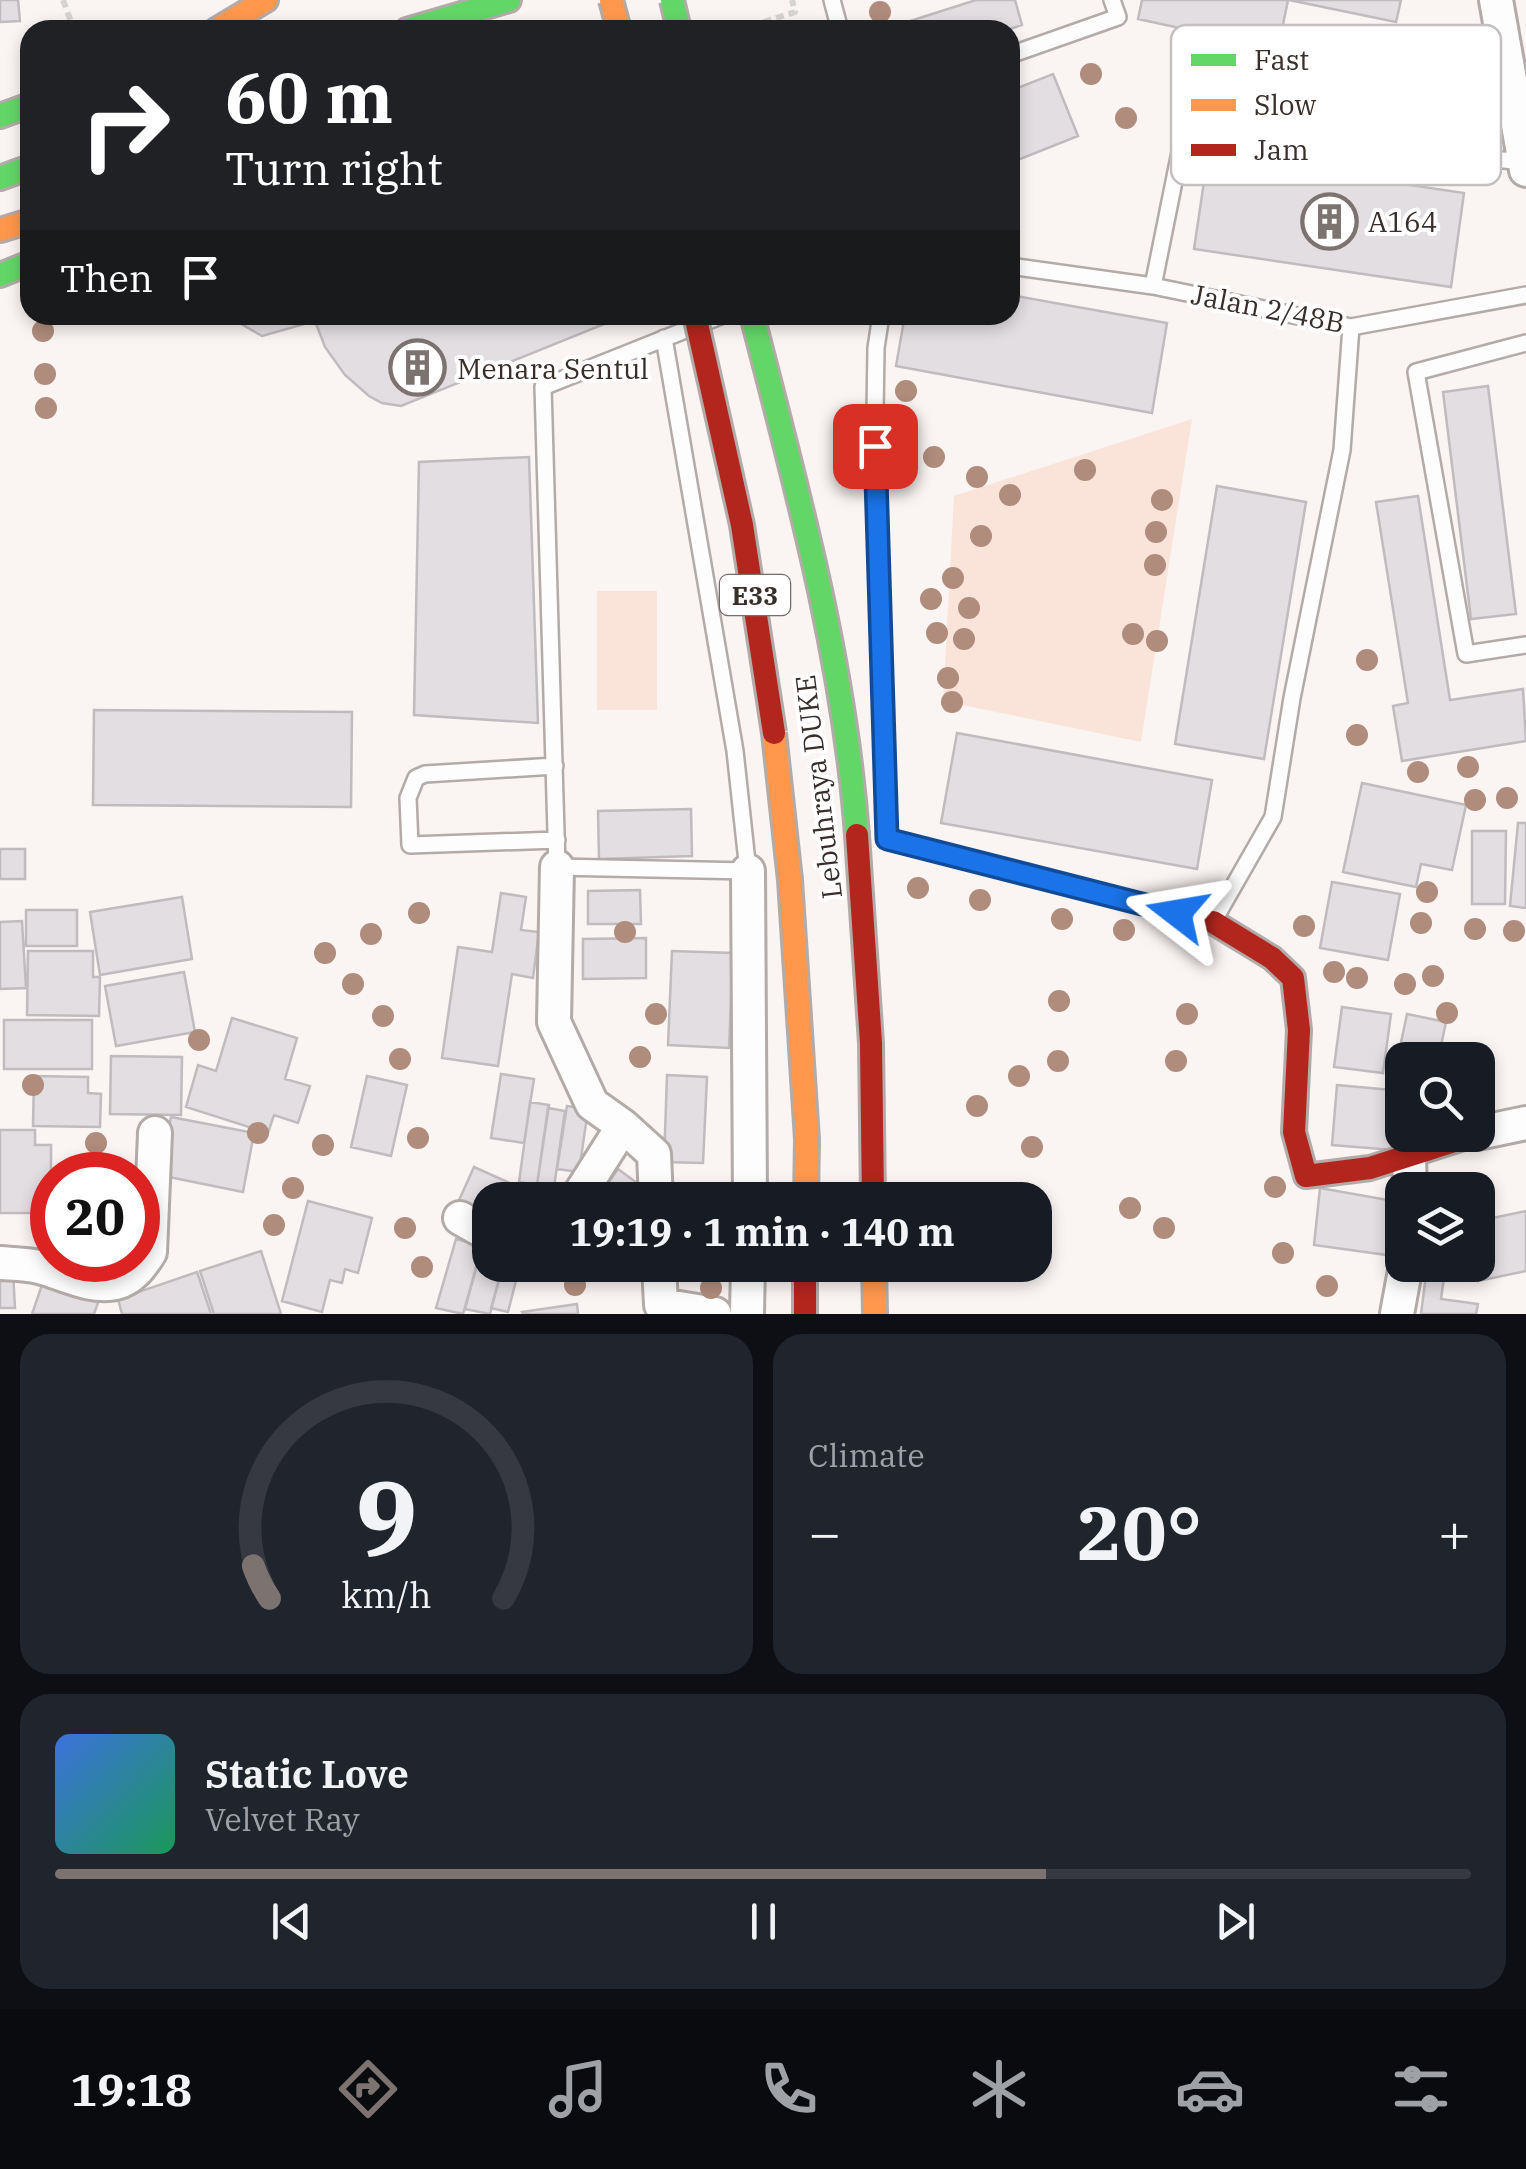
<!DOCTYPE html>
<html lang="en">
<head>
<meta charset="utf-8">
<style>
  :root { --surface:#171b24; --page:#20242c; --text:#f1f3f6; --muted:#9ea1a6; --line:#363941; --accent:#7c7370 }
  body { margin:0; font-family:"IBM Plex Serif",serif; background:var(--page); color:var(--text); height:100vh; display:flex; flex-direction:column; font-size:38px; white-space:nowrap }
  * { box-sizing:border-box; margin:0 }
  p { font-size:32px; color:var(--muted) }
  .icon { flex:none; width:55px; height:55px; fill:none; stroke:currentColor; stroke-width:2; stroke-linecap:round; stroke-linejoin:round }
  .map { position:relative; height:1314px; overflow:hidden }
  .side { display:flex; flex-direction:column; gap:20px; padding:20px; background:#0d0f14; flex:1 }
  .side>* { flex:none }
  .guide { position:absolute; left:20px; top:20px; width:1000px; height:305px; border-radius:30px; box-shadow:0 5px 15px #0003; background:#202124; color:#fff; overflow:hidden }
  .tools { position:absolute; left:1385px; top:1042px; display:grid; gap:20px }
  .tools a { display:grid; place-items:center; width:110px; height:110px; border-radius:20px; background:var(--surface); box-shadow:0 5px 15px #0003; font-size:50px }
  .speed { position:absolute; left:30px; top:1152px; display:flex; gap:20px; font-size:50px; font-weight:700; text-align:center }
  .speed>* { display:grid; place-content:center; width:130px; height:130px; border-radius:50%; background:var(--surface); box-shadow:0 5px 15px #0003; line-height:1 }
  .speed .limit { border:15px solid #d22; background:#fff; color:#111 }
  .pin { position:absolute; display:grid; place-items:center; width:85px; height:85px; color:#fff; margin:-42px; border-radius:20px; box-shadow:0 5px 15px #0006 }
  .me { position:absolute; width:110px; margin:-55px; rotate:284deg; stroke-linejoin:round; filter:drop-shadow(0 0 8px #0008) }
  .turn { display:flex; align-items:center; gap:35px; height:210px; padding:0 40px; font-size:45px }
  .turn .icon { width:130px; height:130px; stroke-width:2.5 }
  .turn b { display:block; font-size:70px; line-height:85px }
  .then { display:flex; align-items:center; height:95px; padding:0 40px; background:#0003; gap:20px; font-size:38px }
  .big { font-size:75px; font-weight:700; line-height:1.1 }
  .side .tile { flex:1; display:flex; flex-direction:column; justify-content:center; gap:15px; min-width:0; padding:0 35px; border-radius:30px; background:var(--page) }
  .side .dial { align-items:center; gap:0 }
  .dial svg { height:260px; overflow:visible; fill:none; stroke:var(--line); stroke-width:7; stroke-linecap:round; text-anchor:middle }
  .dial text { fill:var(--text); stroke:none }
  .song { display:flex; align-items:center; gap:30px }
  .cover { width:120px; height:120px; border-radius:15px; background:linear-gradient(135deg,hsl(220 70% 55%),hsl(150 70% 35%)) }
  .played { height:10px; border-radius:5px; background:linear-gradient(90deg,var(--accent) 70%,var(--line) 70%) }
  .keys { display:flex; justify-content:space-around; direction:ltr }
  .heat { display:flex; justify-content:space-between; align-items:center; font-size:55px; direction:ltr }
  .side .tiles { flex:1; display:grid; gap:20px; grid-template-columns:1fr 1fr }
  .tile:last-child { grid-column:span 2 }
  .trip { position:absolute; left:472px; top:1182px; width:580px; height:100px; border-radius:30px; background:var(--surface); box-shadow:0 5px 15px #0003; font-weight:700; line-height:100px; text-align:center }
  .tab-bar { display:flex; height:160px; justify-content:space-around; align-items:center; background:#090b0e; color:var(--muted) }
  .tab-bar .icon { width:70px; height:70px }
  .tab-bar .current { color:var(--accent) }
  .tab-bar b { font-size:45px; color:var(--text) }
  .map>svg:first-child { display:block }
  .green { fill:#fae4da }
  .building { fill:#e3dee1; stroke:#bfbbbe; stroke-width:2.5 }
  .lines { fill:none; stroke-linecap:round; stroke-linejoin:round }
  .lane-casing { stroke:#b2aba8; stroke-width:20 }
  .street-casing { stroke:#b2aba8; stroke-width:38 }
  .fast-casing { stroke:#b2aba8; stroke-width:28 }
  .slow-casing { stroke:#b2aba8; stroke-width:28 }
  .jam-casing { stroke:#b2aba8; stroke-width:28 }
  .path { stroke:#d6d4d2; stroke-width:6; stroke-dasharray:8 5; stroke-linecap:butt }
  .lane { stroke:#fefdfd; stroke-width:15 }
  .street { stroke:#fefdfd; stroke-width:32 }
  .fast { stroke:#63d668; stroke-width:22 }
  .slow { stroke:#ff974d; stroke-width:22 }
  .jam { stroke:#b3261e; stroke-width:22 }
  .fast-bridge-casing { stroke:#b2aba8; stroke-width:28; stroke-linecap:butt }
  .slow-bridge-casing { stroke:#b2aba8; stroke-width:28; stroke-linecap:butt }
  .jam-bridge-casing { stroke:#b2aba8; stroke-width:28; stroke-linecap:butt }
  .fast-bridge { stroke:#63d668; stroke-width:22 }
  .slow-bridge { stroke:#ff974d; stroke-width:22 }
  .jam-bridge { stroke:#b3261e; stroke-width:22 }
  .tree { fill:#af8c7c }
  .route-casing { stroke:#114b97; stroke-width:25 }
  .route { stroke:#1a73e8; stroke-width:18 }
  .labels { text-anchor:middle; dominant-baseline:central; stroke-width:8; stroke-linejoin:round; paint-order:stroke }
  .shield { fill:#fff; stroke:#746d6a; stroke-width:2.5 }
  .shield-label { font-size:25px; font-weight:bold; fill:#382e2a }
  .poi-label { font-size:28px; fill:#382e2a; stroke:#fff; text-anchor:start }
  .street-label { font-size:28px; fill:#382e2a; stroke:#fff }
  .key { fill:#fff; stroke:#c3c0bf; stroke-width:2.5 }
  .key-label { font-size:28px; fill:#382e2a }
</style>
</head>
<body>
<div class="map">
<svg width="1526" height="1314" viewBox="0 0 1526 1314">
  <rect width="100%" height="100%" fill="#faf4f2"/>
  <path class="green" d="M1192 419 1141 742 943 701 954 496Z
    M597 591H657V710H597Z"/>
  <path class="building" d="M0 0H18L20 21 0 22Z
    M976 0H1015L1022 25 1007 30H882Z
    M1142 0H1288L1278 49 1138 19Z
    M1289 0H1401L1396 22Z
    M1053 74 1078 136 1010 163V91Z
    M1208 155 1464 193 1451 287 1194 249Z
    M1010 295 1167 323 1152 413 896 366 905 315H1010Z
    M226 315H618L619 318 401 406 382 403 369 396 345 375 325 347 315 321 262 336Z
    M1488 386 1516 614 1471 619 1443 392Z
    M529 457 538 723 414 715 419 462Z
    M1217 486 1306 502 1264 759 1175 744Z
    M1418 496 1450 700 1523 689 1526 741 1402 761 1393 706 1408 703 1376 502Z
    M94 710 352 712 351 807 93 805Z
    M957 733 1212 780 1197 869 941 823Z
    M1362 783 1466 805 1452 870 1421 864 1416 887 1343 872Z
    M691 809 692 856 599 859 598 811Z
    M1518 823H1526V908L1510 906Z
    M1472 831H1506L1505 904H1472Z
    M0 849H25V879H0Z
    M1332 882 1400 894 1388 960 1320 948Z
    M640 890 641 924H588V891Z
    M501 893 526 897 521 930 539 932 533 978 512 974 498 1066 442 1058 458 947 492 952Z
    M182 897 192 959 100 975 90 912Z
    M26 910H77V946H26Z
    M22 921 26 988 0 989V922Z
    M646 938V978L583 979V939Z
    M28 951H93V977H100L99 1016 27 1015Z
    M672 951 733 953 729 1048 668 1045Z
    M184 972 195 1032 116 1046 105 986Z
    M1342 1007 1391 1014 1383 1073 1334 1067Z
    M1407 1014 1446 1022 1438 1060H1402V1087L1392 1085Z
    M232 1018 297 1038 285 1079 310 1086 298 1123 274 1115 268 1133 186 1107 198 1065 216 1071Z
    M4 1020H92V1069H4Z
    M111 1056 182 1057 181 1115 110 1114Z
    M501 1074 534 1079 524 1143 491 1138Z
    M667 1075 707 1077 703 1163 664 1162Z
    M34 1076 88 1077V1093L101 1094 100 1127 33 1126Z
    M367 1076 407 1085 391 1156 351 1147Z
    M1337 1085 1402 1091 1405 1151 1332 1145Z
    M530 1102 549 1105 537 1185 519 1182Z
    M567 1106 588 1109 579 1172 557 1169Z
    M548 1108 565 1111 554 1187 537 1185Z
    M171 1117 254 1133 243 1192 159 1175Z
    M0 1130H35V1145H51V1213H0Z
    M474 1167 543 1198 542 1200H490V1224L455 1209Z
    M618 1169 652 1194 648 1200H596Z
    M1320 1188 1399 1202 1387 1255 1314 1245Z
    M308 1201 372 1218 358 1273 345 1269 342 1283 330 1280 322 1312 282 1301Z
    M1526 1211V1271L1478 1281 1475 1265 1478 1221Z
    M456 1239 482 1246 463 1314 436 1308Z
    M484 1240 490 1242V1265H503L490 1314 465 1309Z
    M261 1251 281 1314H214L200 1271Z
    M503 1265H520L508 1312 491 1308Z
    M1427 1267 1445 1270 1441 1299 1478 1304 1476 1314H1421Z
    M0 1271H13L15 1308H0Z
    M197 1272 211 1314H122L118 1299Z
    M44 1279 99 1300 94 1314H32Z
    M577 1304 578 1314H523L522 1312Z"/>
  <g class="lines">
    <defs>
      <path id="lane" d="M832 0 840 30
        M1010 55 1118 17 1112 0
        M1010 266 1153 286 1351 327 1526 295
        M1153 286 1184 132 1526 162
        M881 315 876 348 874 479 887 839 1213 922 1273 817 1292 698 1342 450 1351 327
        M664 338 735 751 748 871 557 867 543 387 723 315
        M1526 343 1416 372 1466 654 1526 645
        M555 766 425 774 416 778 408 798 410 845 557 840"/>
      <path id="street" d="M1496 0 1526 170
        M557 867 554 1022 592 1104 623 1126 576 1200
        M748 871 750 1200
        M623 1126 654 1154 656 1200
        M1478 1133 1526 1123
        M1409 1157 1410 1190
        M460 1218 490 1235
        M0 1263C13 1264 26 1264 39 1267 63 1273 91 1289 116 1283 132 1279 142 1265 150 1252L155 1133
        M659 1265 661 1305 715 1314
        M747 1314 748 1265
        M1397 1314 1406 1265"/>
      <path id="fast" d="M407 30 509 0
        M0 116 30 105
        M0 178 30 167
        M0 275 30 263
        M752 315C796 486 844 658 857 835"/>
      <path id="slow" d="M216 30 266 0
        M0 230 30 221
        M790 880 807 1139 806 1200
        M874 1265 875 1314"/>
      <path id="jam" d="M857 835 871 1043 873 1200
        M1213 922 1272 958 1293 978 1299 1030 1294 1132 1306 1176 1370 1168 1473 1135
        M805 1265V1314"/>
    </defs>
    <use href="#lane" class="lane-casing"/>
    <use href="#street" class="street-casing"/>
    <use href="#fast" class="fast-casing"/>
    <use href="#slow" class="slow-casing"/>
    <use href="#jam" class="jam-casing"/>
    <path class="path" d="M63 0 74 30
      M739 30 795 12 792 0"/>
    <use href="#lane" class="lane"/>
    <use href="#street" class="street"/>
    <use href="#fast" class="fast"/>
    <use href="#slow" class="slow"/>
    <use href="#jam" class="jam"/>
    <defs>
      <path id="fast-bridge" d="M672 0 679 30"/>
      <path id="slow-bridge" d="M611 0 619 30
        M774 733 790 880"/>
      <path id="jam-bridge" d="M695 315 742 525 774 733"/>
    </defs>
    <use href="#fast-bridge" class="fast-bridge-casing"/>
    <use href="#slow-bridge" class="slow-bridge-casing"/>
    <use href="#jam-bridge" class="jam-bridge-casing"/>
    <use href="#fast-bridge" class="fast-bridge"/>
    <use href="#slow-bridge" class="slow-bridge"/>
    <use href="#jam-bridge" class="jam-bridge"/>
  </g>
  <g class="tree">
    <circle cx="880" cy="12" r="11"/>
    <circle cx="1091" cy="74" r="11"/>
    <circle cx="1126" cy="118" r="11"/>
    <circle cx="43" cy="331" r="11"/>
    <circle cx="45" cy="374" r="11"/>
    <circle cx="906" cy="391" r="11"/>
    <circle cx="46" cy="408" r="11"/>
    <circle cx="898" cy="437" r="11"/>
    <circle cx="934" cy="457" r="11"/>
    <circle cx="1085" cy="470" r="11"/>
    <circle cx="977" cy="477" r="11"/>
    <circle cx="1010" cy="495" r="11"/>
    <circle cx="1162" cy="500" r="11"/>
    <circle cx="1156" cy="532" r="11"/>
    <circle cx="981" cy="536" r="11"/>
    <circle cx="1155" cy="565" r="11"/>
    <circle cx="953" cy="578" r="11"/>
    <circle cx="931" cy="599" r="11"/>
    <circle cx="969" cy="608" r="11"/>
    <circle cx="937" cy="633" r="11"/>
    <circle cx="1133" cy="634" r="11"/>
    <circle cx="964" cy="639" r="11"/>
    <circle cx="1157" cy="641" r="11"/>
    <circle cx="1367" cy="660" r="11"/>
    <circle cx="948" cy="678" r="11"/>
    <circle cx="952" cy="702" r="11"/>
    <circle cx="1357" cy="735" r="11"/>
    <circle cx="1468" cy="767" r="11"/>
    <circle cx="1418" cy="772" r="11"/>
    <circle cx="1507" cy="798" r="11"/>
    <circle cx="1475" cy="800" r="11"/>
    <circle cx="918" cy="888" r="11"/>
    <circle cx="1427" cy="892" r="11"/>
    <circle cx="980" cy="900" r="11"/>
    <circle cx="419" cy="913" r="11"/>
    <circle cx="1062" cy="919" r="11"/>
    <circle cx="1421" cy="923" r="11"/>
    <circle cx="1304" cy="926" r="11"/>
    <circle cx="1475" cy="929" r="11"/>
    <circle cx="1124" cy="930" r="11"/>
    <circle cx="1514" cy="931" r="11"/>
    <circle cx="625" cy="932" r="11"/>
    <circle cx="371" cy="934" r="11"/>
    <circle cx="325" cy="953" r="11"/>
    <circle cx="1334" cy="972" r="11"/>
    <circle cx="1433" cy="976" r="11"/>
    <circle cx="1357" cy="978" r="11"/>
    <circle cx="353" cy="984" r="11"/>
    <circle cx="1405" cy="984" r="11"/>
    <circle cx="1059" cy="1001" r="11"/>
    <circle cx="1447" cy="1013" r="11"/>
    <circle cx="656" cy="1014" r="11"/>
    <circle cx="1187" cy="1014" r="11"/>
    <circle cx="383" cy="1016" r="11"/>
    <circle cx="199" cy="1040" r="11"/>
    <circle cx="640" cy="1057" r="11"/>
    <circle cx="400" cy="1059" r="11"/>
    <circle cx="1058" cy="1061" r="11"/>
    <circle cx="1176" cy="1061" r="11"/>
    <circle cx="1019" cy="1076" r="11"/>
    <circle cx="33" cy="1085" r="11"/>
    <circle cx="977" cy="1106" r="11"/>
    <circle cx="258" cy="1133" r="11"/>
    <circle cx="418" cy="1138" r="11"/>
    <circle cx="96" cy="1143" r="11"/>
    <circle cx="323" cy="1145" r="11"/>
    <circle cx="1032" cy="1147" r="11"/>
    <circle cx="1275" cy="1187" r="11"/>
    <circle cx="293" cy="1188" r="11"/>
    <circle cx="1130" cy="1208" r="11"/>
    <circle cx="274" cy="1225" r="11"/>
    <circle cx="405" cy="1228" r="11"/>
    <circle cx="1164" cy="1228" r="11"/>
    <circle cx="1283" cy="1253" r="11"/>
    <circle cx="422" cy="1267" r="11"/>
    <circle cx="575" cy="1285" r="11"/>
    <circle cx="1327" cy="1286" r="11"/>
    <circle cx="711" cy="1288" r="11"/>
  </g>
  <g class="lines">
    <defs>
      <path id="route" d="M875 446 887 839 1177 913"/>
    </defs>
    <use href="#route" class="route-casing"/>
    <use href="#route" class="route"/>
  </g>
  <defs>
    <symbol id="building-ring" viewBox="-11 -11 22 22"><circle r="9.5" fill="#fff" stroke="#7c7370" stroke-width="1.5"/><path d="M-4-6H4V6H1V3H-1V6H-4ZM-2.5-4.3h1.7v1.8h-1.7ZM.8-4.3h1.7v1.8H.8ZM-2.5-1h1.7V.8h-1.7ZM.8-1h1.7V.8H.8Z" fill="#7c7370"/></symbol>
  </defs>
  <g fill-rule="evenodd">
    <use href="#building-ring" x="1298" y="190" width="63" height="63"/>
    <use href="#building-ring" x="386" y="336" width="63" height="63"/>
  </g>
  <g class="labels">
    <rect class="shield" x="720" y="575" width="70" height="40" rx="8"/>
    <g class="shield-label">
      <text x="755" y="595">E33</text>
    </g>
    <g class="poi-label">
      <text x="1368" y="221">A164</text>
      <text x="457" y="368">Menara Sentul</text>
    </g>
    <g class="street-label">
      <text transform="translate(1268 308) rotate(11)">Jalan 2/48B</text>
      <text transform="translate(818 787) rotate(-97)">Lebuhraya DUKE</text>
    </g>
  </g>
  <rect x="1171" y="25" width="330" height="160" rx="15" class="key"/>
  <rect x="1191" y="54" width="45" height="12" fill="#63d668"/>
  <rect x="1191" y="99" width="45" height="12" fill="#ff974d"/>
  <rect x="1191" y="144" width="45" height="12" fill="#b3261e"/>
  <g class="key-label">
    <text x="1254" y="70">Fast</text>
    <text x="1254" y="115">Slow</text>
    <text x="1254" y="160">Jam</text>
  </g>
</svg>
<div class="tools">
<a><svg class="icon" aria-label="search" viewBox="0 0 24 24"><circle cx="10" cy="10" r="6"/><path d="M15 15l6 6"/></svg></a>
<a><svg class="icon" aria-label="layers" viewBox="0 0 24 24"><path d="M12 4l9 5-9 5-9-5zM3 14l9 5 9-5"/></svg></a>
</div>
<div class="speed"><div class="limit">20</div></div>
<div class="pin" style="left:875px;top:446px;background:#d93025"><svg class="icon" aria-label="arrive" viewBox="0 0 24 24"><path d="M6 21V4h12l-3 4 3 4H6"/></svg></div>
<svg class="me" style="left:1177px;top:913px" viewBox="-20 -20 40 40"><path d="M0-17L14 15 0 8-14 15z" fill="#1a73e8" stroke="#fff" stroke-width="4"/></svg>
<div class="trip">19:19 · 1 min · 140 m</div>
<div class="guide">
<div class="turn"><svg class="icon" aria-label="right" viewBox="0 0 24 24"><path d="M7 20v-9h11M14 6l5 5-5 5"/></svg><div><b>60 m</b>Turn right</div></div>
<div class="then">Then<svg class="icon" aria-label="arrive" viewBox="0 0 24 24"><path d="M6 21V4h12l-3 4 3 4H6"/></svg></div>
</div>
</div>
<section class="side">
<div class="tiles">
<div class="tile dial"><svg viewBox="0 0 100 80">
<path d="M14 69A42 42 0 1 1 86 69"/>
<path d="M14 69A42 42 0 0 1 9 59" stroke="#7c7370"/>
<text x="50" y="56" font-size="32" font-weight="700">9</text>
<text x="50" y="72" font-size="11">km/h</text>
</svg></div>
<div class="tile"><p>Climate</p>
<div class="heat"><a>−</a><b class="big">20°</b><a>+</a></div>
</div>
<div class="tile">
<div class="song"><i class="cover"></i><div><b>Static Love</b><p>Velvet Ray</p></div></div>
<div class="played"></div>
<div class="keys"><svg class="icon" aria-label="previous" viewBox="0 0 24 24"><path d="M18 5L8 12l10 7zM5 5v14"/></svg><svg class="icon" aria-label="pause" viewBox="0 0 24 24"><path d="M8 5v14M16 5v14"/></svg><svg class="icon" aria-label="next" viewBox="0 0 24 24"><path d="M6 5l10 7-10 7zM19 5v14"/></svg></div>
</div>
</div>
</section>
<nav class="tab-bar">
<b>19:18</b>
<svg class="icon current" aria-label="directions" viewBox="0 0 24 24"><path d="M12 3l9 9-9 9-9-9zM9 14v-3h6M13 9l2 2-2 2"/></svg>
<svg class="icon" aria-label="music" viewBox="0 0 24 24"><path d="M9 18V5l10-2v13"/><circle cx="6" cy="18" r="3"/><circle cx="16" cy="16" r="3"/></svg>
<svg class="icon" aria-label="phone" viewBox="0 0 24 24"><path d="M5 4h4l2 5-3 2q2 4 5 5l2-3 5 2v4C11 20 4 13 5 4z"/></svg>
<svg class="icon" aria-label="climate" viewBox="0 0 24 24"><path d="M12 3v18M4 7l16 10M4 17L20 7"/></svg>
<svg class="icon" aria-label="car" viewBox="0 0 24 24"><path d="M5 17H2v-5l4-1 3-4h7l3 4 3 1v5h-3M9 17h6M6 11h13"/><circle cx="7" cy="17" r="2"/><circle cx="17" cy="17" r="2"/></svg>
<svg class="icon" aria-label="filters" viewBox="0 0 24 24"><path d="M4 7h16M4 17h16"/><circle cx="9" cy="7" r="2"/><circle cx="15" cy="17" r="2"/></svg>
</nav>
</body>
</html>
